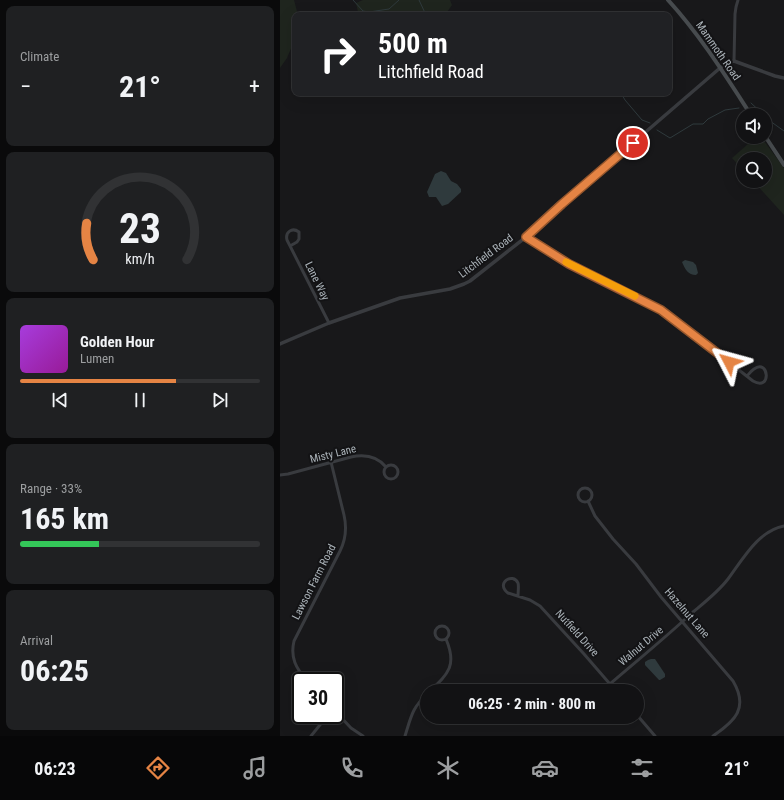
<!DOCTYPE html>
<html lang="en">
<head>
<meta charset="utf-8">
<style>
  :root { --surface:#121214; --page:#1f2022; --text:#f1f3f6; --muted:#9c9ea0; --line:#313234; --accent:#e58444 }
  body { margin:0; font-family:"Roboto Condensed",sans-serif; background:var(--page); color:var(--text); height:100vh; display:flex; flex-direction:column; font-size:15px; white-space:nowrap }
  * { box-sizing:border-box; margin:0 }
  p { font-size:13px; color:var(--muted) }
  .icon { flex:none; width:22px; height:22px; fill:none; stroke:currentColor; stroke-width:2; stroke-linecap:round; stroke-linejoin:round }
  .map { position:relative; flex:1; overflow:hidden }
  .panel { display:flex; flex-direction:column; gap:6px; padding:6px; background:#0a0a0b; width:280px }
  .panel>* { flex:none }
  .top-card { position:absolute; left:12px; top:12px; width:380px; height:84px; border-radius:8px; box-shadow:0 4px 16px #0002,0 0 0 1px var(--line); background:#202124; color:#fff; overflow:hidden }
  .tools { position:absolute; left:456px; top:108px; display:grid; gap:8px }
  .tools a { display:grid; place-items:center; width:36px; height:36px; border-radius:50%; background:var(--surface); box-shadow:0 4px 16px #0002,0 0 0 1px var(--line); font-size:20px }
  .speed { position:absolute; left:12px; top:672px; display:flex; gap:8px; font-size:20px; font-weight:700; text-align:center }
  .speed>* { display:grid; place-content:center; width:52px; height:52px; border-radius:50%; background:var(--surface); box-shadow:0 4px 16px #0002,0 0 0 1px var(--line); line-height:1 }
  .speed .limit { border:2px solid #111; border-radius:6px; background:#fff; color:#111 }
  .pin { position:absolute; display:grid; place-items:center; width:34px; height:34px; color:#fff; margin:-17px; border:2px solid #fff; border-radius:50%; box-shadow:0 1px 4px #0007 }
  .me { position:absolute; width:44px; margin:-22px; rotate:309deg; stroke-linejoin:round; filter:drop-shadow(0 0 3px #0008) }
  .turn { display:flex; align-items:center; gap:14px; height:84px; padding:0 20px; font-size:18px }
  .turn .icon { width:52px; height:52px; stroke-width:2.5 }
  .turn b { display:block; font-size:28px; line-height:34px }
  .big { font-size:30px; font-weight:700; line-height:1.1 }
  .panel .tile { flex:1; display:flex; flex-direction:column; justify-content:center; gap:6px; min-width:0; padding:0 14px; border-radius:8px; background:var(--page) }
  .panel .dial { align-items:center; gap:0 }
  .dial svg { height:104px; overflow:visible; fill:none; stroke:var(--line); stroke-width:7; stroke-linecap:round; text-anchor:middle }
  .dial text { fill:var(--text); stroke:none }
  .song { display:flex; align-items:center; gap:12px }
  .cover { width:48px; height:48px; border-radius:6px; background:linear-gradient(135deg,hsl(280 70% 55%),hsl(300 70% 35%)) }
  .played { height:4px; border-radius:2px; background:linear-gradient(90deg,var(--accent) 65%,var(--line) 65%) }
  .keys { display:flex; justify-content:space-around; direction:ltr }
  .heat { display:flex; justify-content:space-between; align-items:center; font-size:22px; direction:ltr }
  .charge { height:6px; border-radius:3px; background:linear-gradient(90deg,#34c759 33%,var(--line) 0) }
  .trip { position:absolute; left:140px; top:684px; width:224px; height:40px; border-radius:20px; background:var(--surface); box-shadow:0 4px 16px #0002,0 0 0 1px var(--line); font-weight:700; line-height:40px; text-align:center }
  .menu { display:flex; height:64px; justify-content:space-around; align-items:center; background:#070708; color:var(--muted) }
  .menu .icon { width:28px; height:28px }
  .menu .active { color:var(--accent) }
  .menu b { font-size:18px; color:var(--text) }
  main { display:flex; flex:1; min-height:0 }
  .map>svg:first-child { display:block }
  .green { fill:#1f251e }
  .water { fill:#2f3a3d }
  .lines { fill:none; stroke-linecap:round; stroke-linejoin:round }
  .stream { stroke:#2f3a3d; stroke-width:1 }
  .minor { stroke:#393b3f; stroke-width:3 }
  .tertiary { stroke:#393b3f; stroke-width:3.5 }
  .secondary { stroke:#474b4e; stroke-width:4 }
  .route-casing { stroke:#95562c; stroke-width:10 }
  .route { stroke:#e58444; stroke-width:7 }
  .slow { stroke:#f59e0b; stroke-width:7 }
  .labels { text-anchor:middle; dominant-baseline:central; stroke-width:4; stroke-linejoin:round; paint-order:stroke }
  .street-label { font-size:11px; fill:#abb3b9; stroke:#131315 }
</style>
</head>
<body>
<main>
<section class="panel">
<div class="tile"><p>Climate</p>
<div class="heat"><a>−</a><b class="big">21°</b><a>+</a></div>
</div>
<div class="tile dial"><svg viewBox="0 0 100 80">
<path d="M14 69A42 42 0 1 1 86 69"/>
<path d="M14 69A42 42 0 0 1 9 41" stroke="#e58444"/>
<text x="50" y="56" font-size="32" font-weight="700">23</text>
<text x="50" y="72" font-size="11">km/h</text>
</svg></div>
<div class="tile">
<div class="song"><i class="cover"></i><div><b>Golden Hour</b><p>Lumen</p></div></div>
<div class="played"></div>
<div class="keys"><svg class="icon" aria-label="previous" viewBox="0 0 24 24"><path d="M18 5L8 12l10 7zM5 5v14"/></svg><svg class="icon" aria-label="pause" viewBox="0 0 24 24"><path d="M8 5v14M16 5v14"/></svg><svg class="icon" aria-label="next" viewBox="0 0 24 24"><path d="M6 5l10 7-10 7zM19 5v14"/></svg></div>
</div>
<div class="tile"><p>Range · 33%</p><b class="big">165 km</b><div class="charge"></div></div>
<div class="tile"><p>Arrival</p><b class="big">06:25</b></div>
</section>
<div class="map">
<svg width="504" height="736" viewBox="0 0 504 736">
  <rect width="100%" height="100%" fill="#18181a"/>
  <path class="green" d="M0 0H14L18 15H15V39L7 58 0 68Z
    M83 0H170L172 5 165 15H80L78 12 76 3Z
    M476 137H481L504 168V215L473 181H485V159H463V170L452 158Z"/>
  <path class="water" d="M161 171 166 173 171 181 177 184 181 189V192L168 204 162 206 156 197H149L147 192 155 174Z
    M405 260 413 262 416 265 418 273 416 275C408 275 405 269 402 262Z
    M371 659H375L385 674V677L380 680H379L365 665V662L368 660Z"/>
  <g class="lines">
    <path class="stream" d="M73 0 83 11 89 12 109 9 119 0
      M139 0 146 15
      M341 93 345 100 362 120 370 123
      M471 103 484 115
      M485 116 490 121 504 131
      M377 130 390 138 413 124H423L428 119 445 110 459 108"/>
    <path class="minor" d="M454 61 455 14 456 7 458 0
      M246 237 289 264 382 310 441 356 473 381C492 392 489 358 474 369 471 371 469 374 467 376
      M10 246 17 242 19 239V232C12 227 5 232 7 240L49 323
      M104 472a7 7 0 1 1 14 0a7 7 0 1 1-14 0Z
      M0 475 8 474 71 457C85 454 97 456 106 467
      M298 495a7 7 0 1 1 14 0a7 7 0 1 1-14 0Z
      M308 501 315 516 333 539 356 564 381 597 453 681C469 708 455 721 433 736
      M238 596C238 592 239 586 238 583 233 572 215 583 228 593L250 600 260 606 304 654 336 691
      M155 633a7 7 0 1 1 14 0a7 7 0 1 1-14 0Z
      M27 681C16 668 10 658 14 641L60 551C66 539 67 528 64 515L51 462
      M330 684C358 660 386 637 413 612 425 602 438 592 448 579 463 559 478 531 504 526
      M150 691C169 673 177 665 166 639
      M55 711 71 728 83 736
      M357 715 375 736
      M31 736 48 715
      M125 736C131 717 132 708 147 694"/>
    <path class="tertiary" d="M0 344 49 323 120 298 170 289 184 284 190 281 246 237 282 204 440 68 447 63 454 61 495 76 504 78"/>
    <path class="secondary" d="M388 0C420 35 445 75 471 115
      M485 136 504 165"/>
  </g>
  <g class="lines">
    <defs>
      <path id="route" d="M353 143 282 204 246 237 289 264 381 310 449 362"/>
    </defs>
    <use href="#route" class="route-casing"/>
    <use href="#route" class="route"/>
    <path class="slow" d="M286 262 355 296"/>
  </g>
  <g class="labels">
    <g class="street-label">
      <text transform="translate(438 51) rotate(55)">Mammoth Road</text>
      <text transform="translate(206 256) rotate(-37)">Litchfield Road</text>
      <text transform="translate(37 281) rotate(64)">Lane Way</text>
      <text transform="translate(53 454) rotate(-14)">Misty Lane</text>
      <text transform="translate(34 582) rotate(-63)">Lawson Farm Road</text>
      <text transform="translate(407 613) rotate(49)">Hazelnut Lane</text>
      <text transform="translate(297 633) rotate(48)">Nutfield Drive</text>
      <text transform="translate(361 646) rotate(-40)">Walnut Drive</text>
    </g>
  </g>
</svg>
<div class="tools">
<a><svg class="icon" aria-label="sound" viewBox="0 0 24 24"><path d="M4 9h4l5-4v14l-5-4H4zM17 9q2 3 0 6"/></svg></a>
<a><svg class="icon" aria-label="search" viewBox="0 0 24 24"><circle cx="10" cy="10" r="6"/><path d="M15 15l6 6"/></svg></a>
</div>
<div class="speed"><div class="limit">30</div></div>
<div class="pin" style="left:353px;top:143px;background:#d93025"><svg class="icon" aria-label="arrive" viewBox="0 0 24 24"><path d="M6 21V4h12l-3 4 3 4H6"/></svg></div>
<svg class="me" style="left:449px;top:362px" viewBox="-20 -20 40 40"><path d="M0-17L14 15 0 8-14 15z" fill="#e58444" stroke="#fff" stroke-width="4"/></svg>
<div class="trip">06:25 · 2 min · 800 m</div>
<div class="top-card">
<div class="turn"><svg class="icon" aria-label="right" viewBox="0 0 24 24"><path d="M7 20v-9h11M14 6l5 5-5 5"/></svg><div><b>500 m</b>Litchfield Road</div></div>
</div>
</div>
</main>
<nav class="menu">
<b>06:23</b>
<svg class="icon active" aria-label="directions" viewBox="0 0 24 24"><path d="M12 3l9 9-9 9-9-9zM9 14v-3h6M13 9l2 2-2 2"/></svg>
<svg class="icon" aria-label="music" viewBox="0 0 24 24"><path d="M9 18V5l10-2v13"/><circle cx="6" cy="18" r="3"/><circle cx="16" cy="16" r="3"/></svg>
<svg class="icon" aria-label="phone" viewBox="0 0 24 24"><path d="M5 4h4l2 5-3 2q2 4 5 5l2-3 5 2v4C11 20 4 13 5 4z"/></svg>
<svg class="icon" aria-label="climate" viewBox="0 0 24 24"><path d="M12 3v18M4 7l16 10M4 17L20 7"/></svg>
<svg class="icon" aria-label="car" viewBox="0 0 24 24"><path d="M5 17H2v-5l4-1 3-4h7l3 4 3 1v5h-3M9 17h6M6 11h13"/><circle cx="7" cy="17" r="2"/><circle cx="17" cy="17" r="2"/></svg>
<svg class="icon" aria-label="filters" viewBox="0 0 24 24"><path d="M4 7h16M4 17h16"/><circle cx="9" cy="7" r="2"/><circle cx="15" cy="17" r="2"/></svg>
<b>21°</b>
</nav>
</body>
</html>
